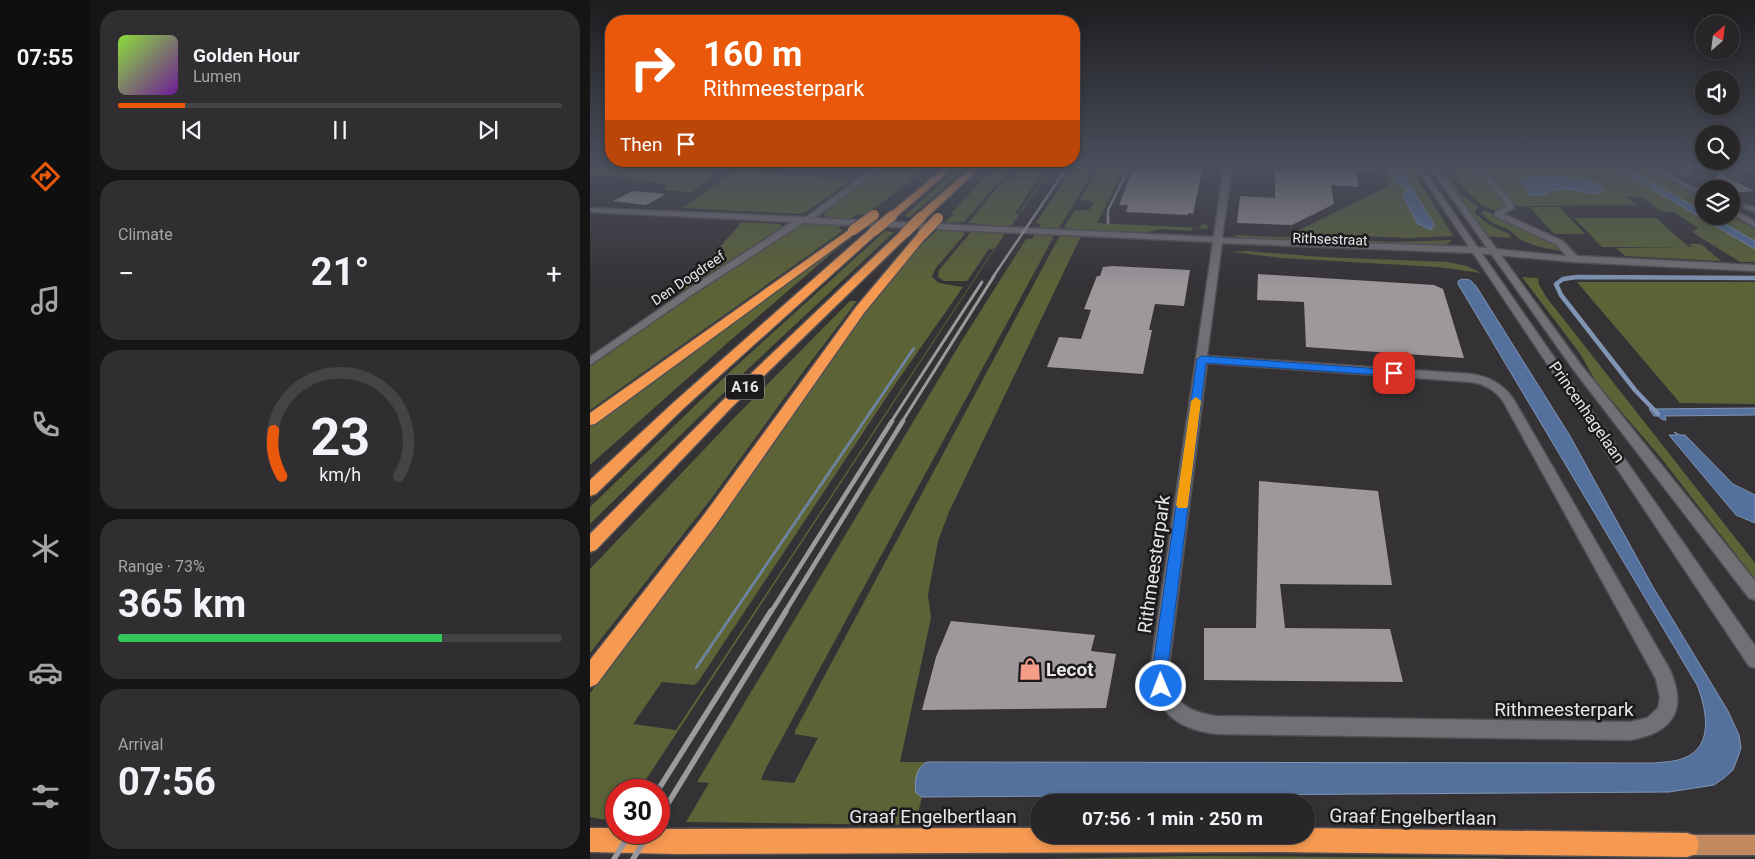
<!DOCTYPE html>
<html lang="en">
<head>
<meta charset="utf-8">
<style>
  :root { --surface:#282628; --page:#302e30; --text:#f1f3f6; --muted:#a5a5a8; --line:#444345; --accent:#ea580c }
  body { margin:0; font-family:Roboto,sans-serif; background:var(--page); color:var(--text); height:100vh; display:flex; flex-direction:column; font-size:19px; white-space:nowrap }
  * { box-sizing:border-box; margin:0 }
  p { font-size:16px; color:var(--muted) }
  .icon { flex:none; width:28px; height:28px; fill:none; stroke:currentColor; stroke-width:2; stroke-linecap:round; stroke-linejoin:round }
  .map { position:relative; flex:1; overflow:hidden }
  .side { display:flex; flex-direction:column; gap:10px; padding:10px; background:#161516; width:500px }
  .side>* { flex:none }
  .hud { position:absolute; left:15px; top:15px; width:475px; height:152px; border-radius:20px; box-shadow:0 2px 8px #0003,0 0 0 1px var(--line); background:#ea580c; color:#fff; overflow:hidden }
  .needle { width:32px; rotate:28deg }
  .fabs { position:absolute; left:1105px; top:15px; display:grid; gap:10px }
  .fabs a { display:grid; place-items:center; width:45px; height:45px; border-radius:50%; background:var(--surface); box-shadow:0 2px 8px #0003,0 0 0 1px var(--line); font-size:25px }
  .speed { position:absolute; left:15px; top:779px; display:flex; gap:10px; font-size:25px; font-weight:700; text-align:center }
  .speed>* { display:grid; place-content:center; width:65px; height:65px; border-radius:50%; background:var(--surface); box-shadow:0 2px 8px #0003,0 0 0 1px var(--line); line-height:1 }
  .speed .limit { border:8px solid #d22; background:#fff; color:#111 }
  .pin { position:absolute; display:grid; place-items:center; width:42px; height:42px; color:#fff; margin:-21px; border-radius:10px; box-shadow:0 2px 8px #0006 }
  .me { position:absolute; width:55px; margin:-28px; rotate:359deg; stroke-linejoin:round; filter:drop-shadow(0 0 4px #0008) }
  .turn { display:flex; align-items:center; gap:18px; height:105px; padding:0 15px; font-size:22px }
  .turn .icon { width:65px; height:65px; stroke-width:2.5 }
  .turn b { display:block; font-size:35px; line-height:42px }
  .then { display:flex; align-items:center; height:48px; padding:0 15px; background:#0003; gap:10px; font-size:19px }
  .big { font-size:38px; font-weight:700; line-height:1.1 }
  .side .widget { flex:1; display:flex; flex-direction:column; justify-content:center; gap:8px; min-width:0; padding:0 18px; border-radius:20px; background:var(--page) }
  .side .dial { align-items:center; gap:0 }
  .dial svg { height:130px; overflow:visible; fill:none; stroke:var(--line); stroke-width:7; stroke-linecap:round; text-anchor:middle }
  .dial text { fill:var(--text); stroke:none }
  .song { display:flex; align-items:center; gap:15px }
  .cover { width:60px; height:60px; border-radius:8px; background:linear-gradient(135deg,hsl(90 70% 55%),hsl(280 70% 35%)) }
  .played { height:5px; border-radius:2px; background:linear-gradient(90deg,var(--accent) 15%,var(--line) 15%) }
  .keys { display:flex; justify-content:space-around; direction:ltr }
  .heat { display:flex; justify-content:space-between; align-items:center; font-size:28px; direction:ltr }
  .charge { height:8px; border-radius:4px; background:linear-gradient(90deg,#34c759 73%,var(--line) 0) }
  .trip { position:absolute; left:440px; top:794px; width:285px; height:50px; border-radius:25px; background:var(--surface); box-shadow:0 2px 8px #0003,0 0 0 1px var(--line); font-weight:700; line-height:50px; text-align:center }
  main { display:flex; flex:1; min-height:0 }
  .tabs { display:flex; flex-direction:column; width:90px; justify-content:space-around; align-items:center; background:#100f10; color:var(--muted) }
  .tabs .icon { width:35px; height:35px }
  .tabs .active { color:var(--accent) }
  .tabs b { font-size:22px; color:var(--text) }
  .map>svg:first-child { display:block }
  .green { fill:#5b6337; fill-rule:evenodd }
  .water { fill:#54719e; stroke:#8094b4 }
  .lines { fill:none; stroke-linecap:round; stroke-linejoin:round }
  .stream-far1 { stroke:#8094b4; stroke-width:3 }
  .stream { stroke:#8094b4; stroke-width:4.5 }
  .building { fill:#9e989c }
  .street-casing { stroke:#514f53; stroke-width:3 }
  .secondary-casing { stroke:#514f53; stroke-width:3 }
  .primary-casing { stroke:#514f53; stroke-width:3 }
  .highway-casing { stroke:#514f53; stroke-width:3 }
  .street { fill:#737075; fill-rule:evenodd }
  .secondary { fill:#737075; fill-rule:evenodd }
  .primary { fill:#c2895f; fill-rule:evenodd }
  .highway { fill:#f69951; fill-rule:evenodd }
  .rail-far3 { stroke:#9c9a9d; stroke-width:2.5 }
  .rail-far2 { stroke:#9c9a9d; stroke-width:3 }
  .rail-far1 { stroke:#9c9a9d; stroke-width:4.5 }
  .rail { stroke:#9c9a9d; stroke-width:5.5 }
  .highway-bridge-casing { stroke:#514f53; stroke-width:12; stroke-linecap:butt }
  .highway-bridge { stroke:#f69951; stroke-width:10 }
  .route { fill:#1a73e8; stroke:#114b97 }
  .slow { fill:#f59e0b }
  .labels { text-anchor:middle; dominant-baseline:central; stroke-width:5; stroke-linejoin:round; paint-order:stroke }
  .far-street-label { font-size:14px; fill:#e8e6e9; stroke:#1c1a1c }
  .shield { fill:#1c1a1c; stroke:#aba9ac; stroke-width:1 }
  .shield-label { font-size:15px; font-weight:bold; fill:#e8e6e9 }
  .street-label { font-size:16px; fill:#e8e6e9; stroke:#1c1a1c }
  .near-street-label { font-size:19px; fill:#e8e6e9; stroke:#1c1a1c }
  .near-poi-label { font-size:19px; font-weight:bold; fill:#e8e6e9; stroke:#1c1a1c; text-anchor:start }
</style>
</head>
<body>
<main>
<nav class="tabs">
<b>07:55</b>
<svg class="icon active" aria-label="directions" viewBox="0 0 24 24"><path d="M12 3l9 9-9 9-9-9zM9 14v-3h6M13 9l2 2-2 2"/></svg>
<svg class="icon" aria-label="music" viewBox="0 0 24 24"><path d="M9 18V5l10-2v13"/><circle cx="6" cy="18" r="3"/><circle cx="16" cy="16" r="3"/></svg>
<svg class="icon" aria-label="phone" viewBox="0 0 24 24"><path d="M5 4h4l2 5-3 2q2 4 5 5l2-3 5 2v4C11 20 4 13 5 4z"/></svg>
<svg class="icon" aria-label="climate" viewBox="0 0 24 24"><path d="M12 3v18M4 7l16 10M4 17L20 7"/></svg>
<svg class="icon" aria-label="car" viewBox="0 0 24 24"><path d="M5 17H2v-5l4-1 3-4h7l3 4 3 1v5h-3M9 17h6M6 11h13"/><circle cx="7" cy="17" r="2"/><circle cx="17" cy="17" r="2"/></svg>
<svg class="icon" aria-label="filters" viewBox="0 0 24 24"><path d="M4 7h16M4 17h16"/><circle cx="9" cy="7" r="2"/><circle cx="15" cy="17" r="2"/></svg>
</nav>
<section class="side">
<div class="widget">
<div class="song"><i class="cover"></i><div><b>Golden Hour</b><p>Lumen</p></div></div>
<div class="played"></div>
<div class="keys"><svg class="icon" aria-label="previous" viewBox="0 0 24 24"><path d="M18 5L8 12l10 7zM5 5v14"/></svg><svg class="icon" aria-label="pause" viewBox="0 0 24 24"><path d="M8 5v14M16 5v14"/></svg><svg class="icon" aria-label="next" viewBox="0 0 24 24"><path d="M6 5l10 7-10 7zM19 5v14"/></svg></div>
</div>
<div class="widget"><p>Climate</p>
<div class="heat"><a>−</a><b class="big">21°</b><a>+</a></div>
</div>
<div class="widget dial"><svg viewBox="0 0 100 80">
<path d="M14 69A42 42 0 1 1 86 69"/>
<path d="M14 69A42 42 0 0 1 9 41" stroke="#ea580c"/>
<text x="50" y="56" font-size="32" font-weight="700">23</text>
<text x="50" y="72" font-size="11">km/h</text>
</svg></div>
<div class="widget"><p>Range · 73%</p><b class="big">365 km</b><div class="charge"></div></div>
<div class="widget"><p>Arrival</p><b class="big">07:56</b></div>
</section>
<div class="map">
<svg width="1165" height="859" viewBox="0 0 1165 859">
  <rect width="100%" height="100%" fill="#353236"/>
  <path class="green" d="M0 166H114L126 167 127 173 102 192 74 190 76 187 74 184 52 179 5 175 0 178Z
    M293 166H341L275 215 267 214 261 219 239 218 233 215 235 209Z
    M371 166H379L320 217 314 216Z
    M406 166H459L448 178 423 177 426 172H417L374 222 354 223 364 214 361 213Z
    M463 166H465L420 227 378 223 412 182 421 179 447 180 425 214H428Z
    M484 166H507L469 228 448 229 451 224 446 223Z
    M511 166H536L507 223 610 228 611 224 618 225 617 229 603 228 602 231 572 229 553 233 476 230 474 227 485 210H499L504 202 490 200Z
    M812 166H823L833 188 863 236 818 238 703 233 799 186 800 184 795 171H801L805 182 814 186 817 191 812 194 831 227 840 228Z
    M845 166H850L872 195 887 206 885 213 898 224 919 234 921 238 896 236Z
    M856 166H884L916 203 917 207C894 221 867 180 856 166Z
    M890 166 992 168 989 166H1022L1165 249V262H1150L1102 232 1108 228 1084 212 1071 211 1051 197 1036 196 1047 205 926 206ZM939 177C955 179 1008 174 1013 190L1008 194H1001L971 189 956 194 937 190 928 183Z
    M1033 166H1052L1114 200V212Z
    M147 169 260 181 216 212 209 214 92 208Z
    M940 207H969L995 234H964Z
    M892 211H896L962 242 973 251C957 249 944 246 931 240 927 238 924 233 919 230 909 225 899 223 892 214Z
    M1121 216H1141L1165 229V241Z
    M984 218H1066L1099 247H1012Z
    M152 222 189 224 192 227 88 294Z
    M220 223 254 224 248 229 254 230 0 410V366L127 278 206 227Z
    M348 229 371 230 375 234 345 269 342 277 349 283 373 287 306 383 108 682 104 685 72 682 43 724 86 730 404 249H399L377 281H354L348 277 349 270 381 232H416L55 781 52 782 47 790H26V822L0 817V693L107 552 260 332 292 289 328 248Z
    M295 231 304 232 158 369 0 524V507L145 367Z
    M445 234 463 235V238L176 768 171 780 204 783 228 738 205 734V731L469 237 473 235 491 236 359 512 348 541 338 595 341 618 310 762H337L333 764 328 795 332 797 325 825 96 822 119 783 107 782 371 342 436 239H442Z
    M263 235 135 345 0 465V424Z
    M642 235 807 242 862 240 856 245 849 246 654 239Z
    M1099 244H1111L1131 261 1035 256 1026 248 1102 247Z
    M657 251 733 257 858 262 877 266 891 273 848 267 692 258 642 252Z
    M932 277 948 278 949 285 957 298 1165 563V579L1071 458 1006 382 991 355Z
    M987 282H1165V404L1090 403Z
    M260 301H267L216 368 121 499 0 653V569L144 418Z
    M603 856 904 858 917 859H455Z"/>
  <path class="water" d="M803 166H812L818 182 844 224 845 226 840 228 841 230 828 224 812 195 817 191 814 186 805 182 800 169Z
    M1022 166H1033L1114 212V216H1121L1165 241V249Z
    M939 177C955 179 1008 173 1013 190L1012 193C998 196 986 188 972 189 956 190 957 199 937 194L936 187 926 180Z
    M872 279 880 280 886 286 980 436 1063 587 1138 711 1149 735 1151 748 1148 757 1143 770 1134 778 1124 785 1079 792 332 797 326 793C324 781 326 768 337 762L1063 763C1073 762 1085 762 1094 758 1125 746 1116 708 1107 685L868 284V281Z
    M323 348H325L107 668H105Z
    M1165 408V415L1075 416 1076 420H1073L1068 416H1064L1059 409Z
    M1084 432 1090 435H1095L1143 484 1165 495V523L1146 515 1079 435H1087Z"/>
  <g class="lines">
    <path class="stream-far1" d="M984 277H1055"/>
    <path class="stream" d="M1068 414 1045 390 971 295 966 284 973 279 987 277 1165 278"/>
  </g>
  <path class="building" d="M544 166H613L603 214 598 213V215L536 212 538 205H529Z
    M685 169 766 172 769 187 741 185 744 204 702 225 647 223 650 196 685 198Z
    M1129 173 1144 181 1164 191 1141 193V189H1133L1122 183Z
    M43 191 76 194 56 205 23 201Z
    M522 266 600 270 594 306 565 304 559 330H562L553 374 457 367 469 337 491 339 501 310 494 309 507 276H510L513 267Z
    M668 274 844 285 853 289 874 358 716 347 714 302 667 300Z
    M669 481 788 491 802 585 690 584 695 628 800 629 813 682 614 680V628H666Z
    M361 621 505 635 501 651 526 654 516 708 332 710 346 657Z"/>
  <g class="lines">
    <defs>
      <path id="street" d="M286 166H294L225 218 624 237 633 170 636 166H642L632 238 885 247 976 256 967 245 905 216V212L916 207 914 202 883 166H891L922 201 924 208 914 214 973 241 987 256 1165 265V271L984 262 885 253 632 243 617 356 881 374C900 377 913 384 924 400L1080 670C1098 711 1082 733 1040 740L627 734C585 729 563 710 561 666L623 242 213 223 103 294 0 365V357L97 290 202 222 0 212V208L216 217ZM617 363 881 382C895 384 905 390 913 401L1066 679 1070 698 1068 708 1057 718 1040 722 627 716C594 712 581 700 579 666Z
        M705 166H792L778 171 709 168Z
        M1079 166H1088L1103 174 1096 176Z
        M1147 166 1165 167V171L1148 168Z
        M1154 204 1165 207V212L1154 208Z"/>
      <path id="secondary" d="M825 166H831L1165 646V668L1159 666Z
        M839 166H846L991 365 1165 581V600L1159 598 983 369Z
        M1056 166H1064L1114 193V198Z
        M1141 209 1165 221V227L1141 214Z"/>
      <path id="primary" d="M1097 835H1165V855H1097L1090 852 1087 845 1090 838Z"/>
      <path id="highway" d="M356 166H365L305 218H299V214Z
        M383 166H392L335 219H327V215Z
        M263 227 267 228V232L5 424 0 425V413Z
        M284 228 289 231 288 233 94 408 6 494 0 496V480L84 402 280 229Z
        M315 230 319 231 320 233 319 235 141 408 6 550 0 552V534L131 402 311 231Z
        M333 231 337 232 338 234 337 236 274 313 125 526 7 684 0 687V660L113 516 266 307 329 232Z
        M0 828H26V832H69V829L449 828V835H716V828L1097 833 1106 836 1109 845 1106 854 1097 857 689 852 85 854 0 852Z"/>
    </defs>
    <use href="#street" class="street-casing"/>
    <use href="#secondary" class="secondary-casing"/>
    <use href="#primary" class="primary-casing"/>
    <use href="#highway" class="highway-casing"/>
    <use href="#street" class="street"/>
    <use href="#secondary" class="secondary"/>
    <use href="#primary" class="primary"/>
    <use href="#highway" class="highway"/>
    <path class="rail-far3" d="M518 223V210L540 166
      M403 277 478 166"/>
    <path class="rail-far2" d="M301 422 392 282
      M312 422 404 276"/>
    <path class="rail-far1" d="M181 612 302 421
      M195 612 313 421"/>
    <path class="rail" d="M68 790 181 611
      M69 818 196 611
      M24 859 41 832
      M43 859 60 832"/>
    <defs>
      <path id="highway-bridge" d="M263 230 284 215
        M284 231 302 216
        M315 233 331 217
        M333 234 348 218"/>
    </defs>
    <use href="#highway-bridge" class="highway-bridge-casing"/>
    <use href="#highway-bridge" class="highway-bridge"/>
  </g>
  <linearGradient id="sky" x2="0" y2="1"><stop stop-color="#1d1c1e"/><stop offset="0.58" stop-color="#4b4f5d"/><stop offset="1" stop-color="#4b4f5d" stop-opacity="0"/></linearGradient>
  <rect width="1165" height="286" fill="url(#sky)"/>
  <path class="route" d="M612 356 804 370 809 373 804 376 616 363 578 666 579 686 577 692 571 694 566 692 563 686V666L607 359Z"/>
  <path class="slow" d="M606 397 611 401 598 505 597 508H588L586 505 601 401Z"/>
  <defs>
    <symbol id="shop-bare" viewBox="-9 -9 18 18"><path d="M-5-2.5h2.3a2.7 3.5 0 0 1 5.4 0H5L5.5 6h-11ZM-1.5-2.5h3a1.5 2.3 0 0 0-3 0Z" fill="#f49e87" stroke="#1c1a1c" stroke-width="2.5" paint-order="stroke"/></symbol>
  </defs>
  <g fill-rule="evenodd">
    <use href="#shop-bare" x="424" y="653" width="32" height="32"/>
  </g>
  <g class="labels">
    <g class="far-street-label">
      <text transform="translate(740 239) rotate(2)">Rithsestraat</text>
      <text transform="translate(98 278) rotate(-34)">Den Dogdreef</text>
    </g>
    <rect class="shield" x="136" y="374.5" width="38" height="25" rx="4"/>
    <g class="shield-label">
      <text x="155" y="387">A16</text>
    </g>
    <g class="street-label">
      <text transform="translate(997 412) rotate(55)">Princenhagelaan</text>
    </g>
    <g class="near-street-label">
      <text transform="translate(564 564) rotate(-82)">Rithmeesterpark</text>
      <text x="974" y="709">Rithmeesterpark</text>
      <text x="343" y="816">Graaf Engelbertlaan</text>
      <text transform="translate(823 817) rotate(1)">Graaf Engelbertlaan</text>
    </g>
    <g class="near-poi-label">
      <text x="456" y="669">Lecot</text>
    </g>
  </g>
</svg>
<div class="fabs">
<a><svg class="needle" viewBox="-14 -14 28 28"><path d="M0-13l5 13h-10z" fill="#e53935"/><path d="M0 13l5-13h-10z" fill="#a5a5a8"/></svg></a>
<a><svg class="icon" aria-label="sound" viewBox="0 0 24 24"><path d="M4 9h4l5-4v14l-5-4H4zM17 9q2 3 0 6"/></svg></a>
<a><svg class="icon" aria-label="search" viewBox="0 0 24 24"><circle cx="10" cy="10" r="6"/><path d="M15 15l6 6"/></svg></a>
<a><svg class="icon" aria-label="layers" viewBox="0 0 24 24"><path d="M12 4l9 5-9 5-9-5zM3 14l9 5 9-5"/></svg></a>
</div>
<div class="speed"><div class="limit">30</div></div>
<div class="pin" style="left:804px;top:373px;background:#d93025"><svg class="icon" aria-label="arrive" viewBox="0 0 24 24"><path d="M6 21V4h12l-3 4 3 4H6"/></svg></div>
<svg class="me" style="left:571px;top:686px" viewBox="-20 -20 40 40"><circle r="17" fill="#1a73e8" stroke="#fff" stroke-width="3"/><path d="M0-11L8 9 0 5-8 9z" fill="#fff"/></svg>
<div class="trip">07:56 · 1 min · 250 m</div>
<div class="hud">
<div class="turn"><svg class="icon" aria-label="right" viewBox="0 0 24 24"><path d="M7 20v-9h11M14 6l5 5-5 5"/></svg><div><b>160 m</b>Rithmeesterpark</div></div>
<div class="then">Then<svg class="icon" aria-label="arrive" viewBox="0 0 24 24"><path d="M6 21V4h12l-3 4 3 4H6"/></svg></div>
</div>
</div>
</main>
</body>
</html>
